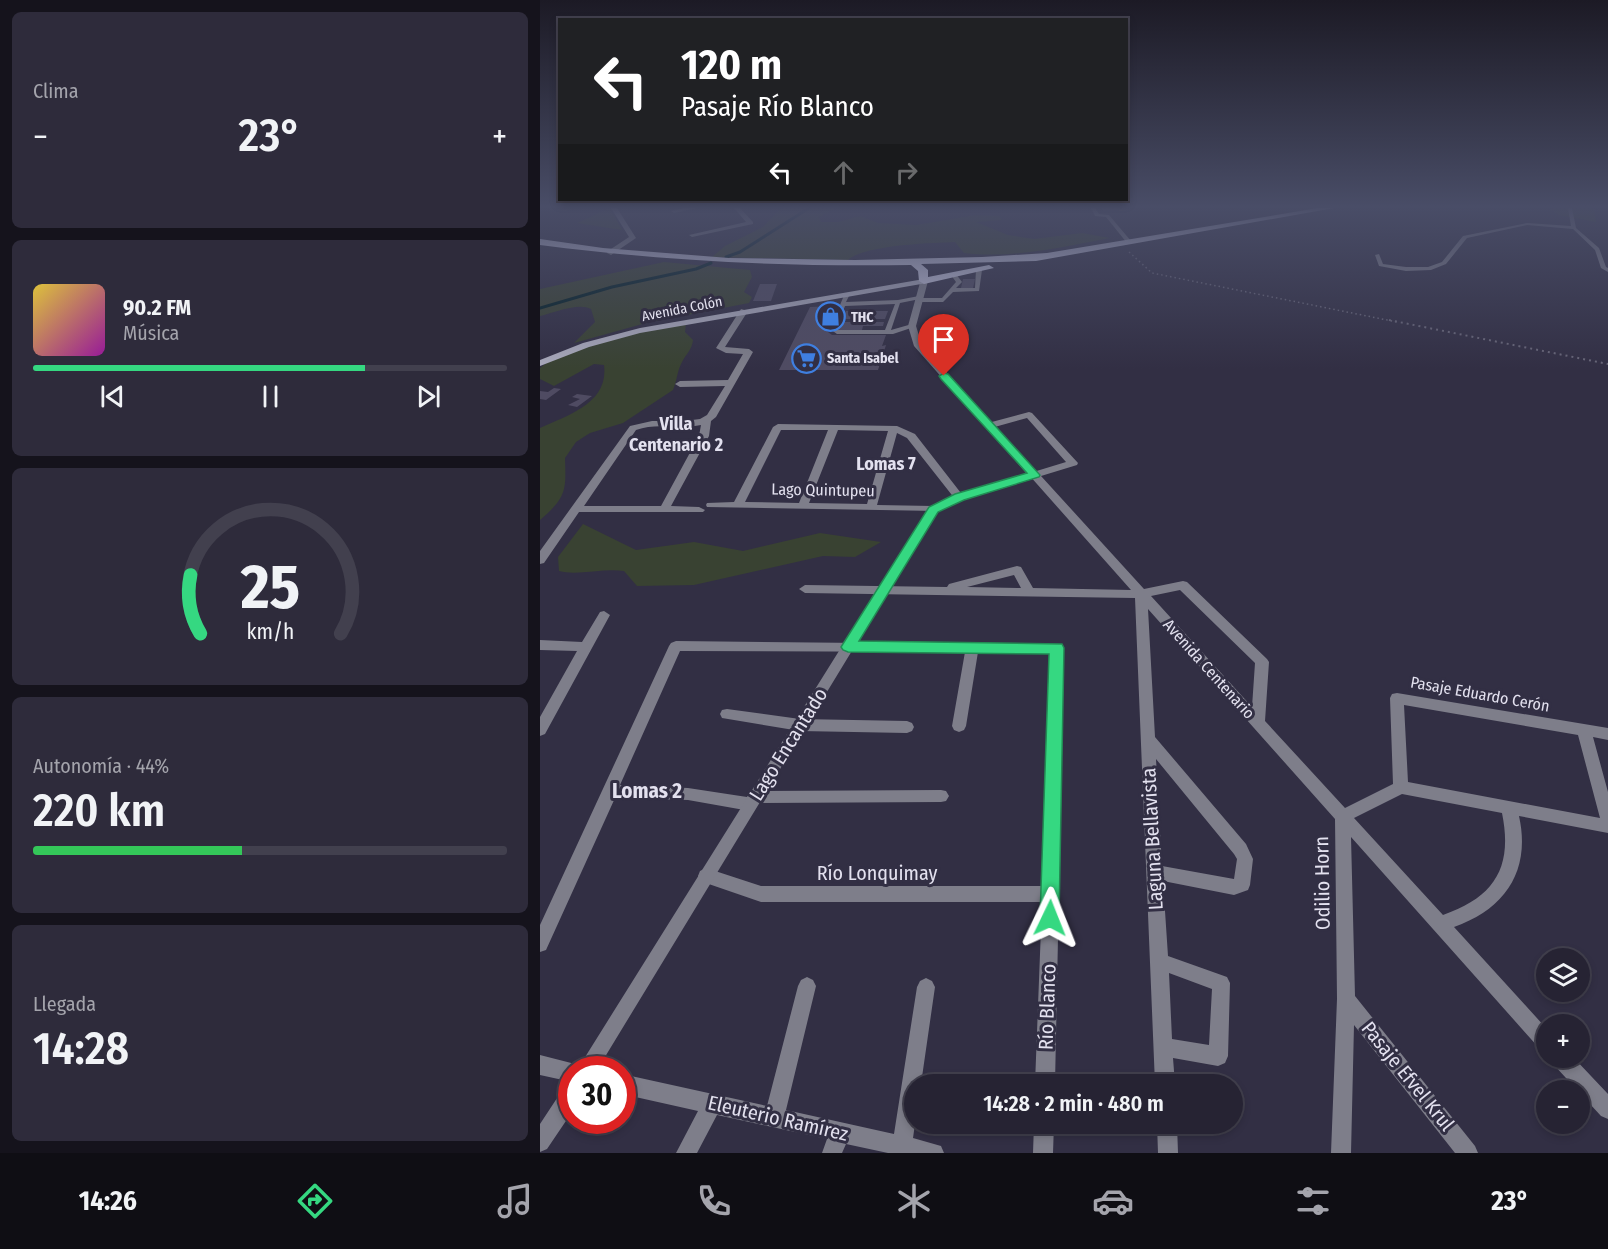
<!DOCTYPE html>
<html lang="es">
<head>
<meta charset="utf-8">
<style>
  :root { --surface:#262333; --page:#2e2b3b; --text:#f1f3f6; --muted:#a4a4ac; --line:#42404e; --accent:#35d881 }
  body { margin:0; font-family:"Fira Sans Condensed",sans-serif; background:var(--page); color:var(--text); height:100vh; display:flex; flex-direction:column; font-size:22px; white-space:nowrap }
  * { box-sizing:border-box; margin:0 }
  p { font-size:20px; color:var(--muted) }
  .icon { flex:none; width:33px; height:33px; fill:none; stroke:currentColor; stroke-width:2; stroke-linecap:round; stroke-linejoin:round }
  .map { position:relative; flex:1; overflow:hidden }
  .details { display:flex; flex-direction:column; gap:12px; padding:12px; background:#15131c; width:540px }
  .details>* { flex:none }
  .hud { position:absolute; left:18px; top:18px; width:570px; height:183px; border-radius:0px; box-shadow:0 3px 9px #0003,0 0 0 2px var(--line); background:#202124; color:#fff; overflow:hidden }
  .fabs { position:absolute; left:996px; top:948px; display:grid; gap:12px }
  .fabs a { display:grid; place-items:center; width:54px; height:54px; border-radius:50%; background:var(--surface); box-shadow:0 3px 9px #0003,0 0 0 2px var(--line); font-size:30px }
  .speed { position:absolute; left:18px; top:1056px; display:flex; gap:12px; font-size:30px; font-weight:700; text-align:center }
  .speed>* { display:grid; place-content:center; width:78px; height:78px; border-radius:50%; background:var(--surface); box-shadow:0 3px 9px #0003,0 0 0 2px var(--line); line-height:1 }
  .speed .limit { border:9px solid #d22; background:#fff; color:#111 }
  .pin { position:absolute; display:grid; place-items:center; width:51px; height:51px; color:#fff; margin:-62px -26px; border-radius:50% 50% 50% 0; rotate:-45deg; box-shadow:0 0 6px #0007 }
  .pin .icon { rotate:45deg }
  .me { position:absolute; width:66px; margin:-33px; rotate:2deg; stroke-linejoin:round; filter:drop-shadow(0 0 4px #0008) }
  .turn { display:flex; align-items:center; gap:21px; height:126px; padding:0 24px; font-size:27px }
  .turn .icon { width:78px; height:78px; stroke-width:2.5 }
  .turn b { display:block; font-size:42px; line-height:51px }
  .lanes { display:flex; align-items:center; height:57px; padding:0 24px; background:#0003; justify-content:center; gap:30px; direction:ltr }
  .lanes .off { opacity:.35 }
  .big { font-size:45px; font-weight:600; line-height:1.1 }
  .details .card { flex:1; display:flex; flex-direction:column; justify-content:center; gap:9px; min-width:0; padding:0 21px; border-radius:9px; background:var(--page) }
  .details .dial { align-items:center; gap:0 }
  .dial svg { height:156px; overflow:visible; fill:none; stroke:var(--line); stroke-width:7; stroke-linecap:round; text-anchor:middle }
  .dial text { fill:var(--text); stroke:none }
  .song { display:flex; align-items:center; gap:18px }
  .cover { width:72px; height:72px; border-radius:9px; background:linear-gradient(135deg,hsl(50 70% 55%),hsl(300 70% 35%)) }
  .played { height:6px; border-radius:3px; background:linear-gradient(90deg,var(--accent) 70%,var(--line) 70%) }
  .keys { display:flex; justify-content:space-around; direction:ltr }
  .heat { display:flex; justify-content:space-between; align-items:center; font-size:33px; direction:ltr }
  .charge { height:9px; border-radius:4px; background:linear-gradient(90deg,#34c759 44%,var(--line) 0) }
  .trip { position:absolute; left:364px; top:1074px; width:339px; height:60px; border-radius:30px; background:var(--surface); box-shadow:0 3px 9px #0003,0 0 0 2px var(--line); font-weight:600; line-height:60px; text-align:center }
  .menu { display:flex; height:96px; justify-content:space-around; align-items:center; background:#0f0e14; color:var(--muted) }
  .menu .icon { width:42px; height:42px }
  .menu .current { color:var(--accent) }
  .menu b { font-size:27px; color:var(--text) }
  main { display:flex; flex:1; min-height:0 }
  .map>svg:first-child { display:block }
  .green { fill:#394232 }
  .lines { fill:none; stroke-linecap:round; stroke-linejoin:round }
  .stream { stroke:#001f24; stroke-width:3 }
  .building { fill:#4f4b62 }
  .path-far1 { stroke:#686678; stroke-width:1.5; stroke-dasharray:1.5 3; stroke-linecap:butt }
  .path { stroke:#686678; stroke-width:2; stroke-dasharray:2 4; stroke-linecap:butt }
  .service { fill:#7e7e8a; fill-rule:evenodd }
  .minor { fill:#7e7e8a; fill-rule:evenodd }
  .tertiary { fill:#7e7e8a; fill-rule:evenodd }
  .secondary { fill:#a9a9bb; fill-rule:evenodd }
  .primary { fill:#cacae2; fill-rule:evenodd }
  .route { fill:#35d881; stroke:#228c54; stroke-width:1.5 }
  .labels { text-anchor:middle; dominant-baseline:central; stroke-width:6; stroke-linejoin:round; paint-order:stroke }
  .far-street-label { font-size:14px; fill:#e3e1ef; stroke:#322f44 }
  .far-poi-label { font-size:14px; font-weight:bold; fill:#e3e1ef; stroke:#322f44; text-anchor:start }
  .street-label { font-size:16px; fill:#e3e1ef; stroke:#322f44 }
  .neighbourhood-label { font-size:18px; font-weight:bold; fill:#e3e1ef; stroke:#322f44 }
  .near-street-label { font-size:20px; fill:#e3e1ef; stroke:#322f44 }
  .near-neighbourhood-label { font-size:21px; font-weight:bold; fill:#e3e1ef; stroke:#322f44 }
</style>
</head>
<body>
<main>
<section class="details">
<div class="card"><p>Clima</p>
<div class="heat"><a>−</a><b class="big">23°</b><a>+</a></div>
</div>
<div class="card">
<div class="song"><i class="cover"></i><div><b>90.2 FM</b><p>Música</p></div></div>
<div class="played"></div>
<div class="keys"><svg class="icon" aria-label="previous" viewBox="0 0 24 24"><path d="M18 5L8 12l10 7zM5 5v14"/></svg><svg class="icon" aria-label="pause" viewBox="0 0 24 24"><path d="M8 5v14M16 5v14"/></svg><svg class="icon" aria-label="next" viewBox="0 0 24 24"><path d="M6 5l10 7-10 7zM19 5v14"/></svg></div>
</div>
<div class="card dial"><svg viewBox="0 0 100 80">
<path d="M14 69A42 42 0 1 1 86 69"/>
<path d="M14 69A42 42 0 0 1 9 39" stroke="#35d881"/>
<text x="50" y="56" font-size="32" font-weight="700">25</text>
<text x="50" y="72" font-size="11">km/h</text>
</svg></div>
<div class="card"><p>Autonomía · 44%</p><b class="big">220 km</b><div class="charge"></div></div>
<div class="card"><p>Llegada</p><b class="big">14:28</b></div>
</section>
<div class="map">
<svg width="1068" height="1153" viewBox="0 0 1068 1153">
  <rect width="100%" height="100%" fill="#322f44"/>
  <path class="green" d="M70 208 82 230 37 223Z
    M241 208H296L279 217 281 222H298L320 216 338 223 377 225 435 215 459 216 462 220 436 222 468 235 494 239 542 233 570 238C522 247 473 259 424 253L415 242C391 243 324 245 308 260L172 257 185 246 223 227Z
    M1010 208H1054L1056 222 1018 215Z
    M124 262 210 270 212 277 204 292 212 297 209 303 106 323 34 343 55 322 51 309C38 302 14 313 0 316V289Z
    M146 324 145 332 153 340C152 350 146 354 142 362 137 371 137 381 133 390L83 423 50 433 36 442 25 458C26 490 27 497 0 520V428C28 415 69 403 64 365L54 364 14 386 0 379V368L19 353 110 329Z
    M43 524 96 550 154 542 203 551 280 533 341 542 315 557 283 556 154 585 97 586 84 571C63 568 37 576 19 571L18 557Z"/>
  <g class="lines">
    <path class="stream" d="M186 257 200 252 269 208
      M0 308 72 287 156 269 171 263"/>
  </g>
  <path class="building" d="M562 208H585L586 211H563Z
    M423 279H435L433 288H421Z
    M220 284H237L231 301H213Z
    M293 306 284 329 292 335H346L342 346 346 345 338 370H239L270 307Z
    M306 311H348L345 319H302Z
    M301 322H344L343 326H323L322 330H298Z
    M14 388 21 389 6 400 0 399V391L8 392Z
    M37 394 52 396 37 407 28 405 40 399 32 397Z"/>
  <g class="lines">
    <path class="path-far1" d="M589 252 612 273 857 322"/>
    <path class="path" d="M849 320 1068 364"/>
    <path class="service" d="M551 208H555L559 214 569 215 591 241V243H587L566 217 555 216Z
      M1028 208H1032L1036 228 1059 248 1066 267 1068 268V272L1061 268 1055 250 1033 229 987 225 927 238 906 264 891 270 866 271 839 266 835 255 839 254 843 264 866 267H888L902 262 923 236 987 223 1031 226Z
      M439 268 442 270 439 291 413 292 403 302H378L375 300 360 303 351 330 372 324 374 325V327L353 334H297L290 329 305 293 310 294 306 302 358 300 379 296 381 298H402L416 282 411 275 412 274H416L422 282 416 288H435L436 270ZM355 304 345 330H298L296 329 305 306Z"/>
    <path class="minor" d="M71 208H77L96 238 71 255 67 253 68 251 89 237Z
      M144 208H157L134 213 131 211Z
      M194 208H200L213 222V224L152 237 149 235 206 222Z
      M201 309 208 311 185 347 209 349 213 352 176 417 171 421 169 436 131 506 159 507 165 510 163 512H39L4 563 0 564V551L90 426 112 421H144L160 419 167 415 185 386 140 387 135 384 140 381 188 380 203 354 186 353 176 348ZM161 425 159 436 121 506H44L96 430C117 422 139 430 161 425Z
      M489 412 492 413 538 463 537 465 501 476 604 589 643 581 647 582 727 659 729 662 725 721 805 808 853 784 850 698 852 694 857 693 1068 728V740L1053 737 1068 792V833L979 816C991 870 966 909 914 927L1006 1028V1050L999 1048 811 837 815 996 935 1146 938 1153H915L814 1025 811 1153H791L797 999 795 819 608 609 615 737 706 844 713 859 710 885 708 890 694 895 623 881 628 956 687 977 690 983 688 1056 685 1063 678 1066 633 1058 635 1084H615L595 598 265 593 259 589 265 585 407 587 409 584 477 566 481 567 493 588 591 590 489 475 490 473 526 462 487 418 451 428 446 425 448 423ZM474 575 481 588 427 587ZM640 590 715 663 712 707 611 596ZM864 705 1038 735 1060 818 868 782ZM616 759 694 854 697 859 694 879 622 866ZM862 794 962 813C973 867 955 897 903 915L814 818ZM629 973 672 989 669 1045 632 1039Z
      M238 424 357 426 375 434 424 497 423 499H415L367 438 357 433 337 505 393 506 399 509 397 511 167 507 166 505 167 503 194 502 233 427ZM241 430H288L259 503 205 502ZM298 430 348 431 327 504 269 503Z
      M64 611 70 615 5 734 0 736V717L37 651 0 650V640L42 642 60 612Z
      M136 641 522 645 524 648 515 1084H495L502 902H221L160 881 158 876 160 871 166 868 221 886H502L510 653 438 652 426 726 424 730 419 732 414 730 412 726 425 652 140 651 80 785 148 788 207 797 210 792 215 791 401 790 406 791 409 796 406 801 401 802 217 803 215 809 210 811 148 800 75 798 6 950 0 952V925L129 646 131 643Z
      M187 709 260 719 367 721 372 723 374 727 372 731 367 733 260 731 182 718 180 714 182 710Z
      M267 977 273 980 276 986 246 1110 354 1134 377 987 380 981 386 978 392 981 395 987 381 1084H375V1124L373 1138 401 1146 404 1153H348L306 1144 302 1153H282L287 1139 177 1115 157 1153H136L158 1111 82 1094V1074L227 1106 258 986 261 980Z
      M0 1055 39 1065 41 1070H32V1082L0 1075Z
      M1011 1058H1034L1068 1094V1119L1061 1116 1014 1065Z
      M494 1124H514L513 1153H493Z
      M617 1124H637L638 1153H618Z"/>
    <path class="tertiary" d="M381 279 388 281 376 326 382 345 499 475 498 477 423 499 397 511 57 1070H37L389 507 415 495 487 474 374 346 368 326Z
      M32 1083V1112L7 1149 0 1152V1124L25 1086Z"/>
    <path class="secondary" d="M384 279H387V283L100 333 49 347 0 366V360L43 343 100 328Z"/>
    <path class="primary" d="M778 208H794L496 261 381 264 388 270V277L449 265 454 268 384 284 379 281 378 271 371 265C246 267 124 261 0 245V239L63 248 189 258 315 260 442 257 507 253Z"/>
  </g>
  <linearGradient id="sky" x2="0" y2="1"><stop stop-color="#1c1a25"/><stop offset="0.56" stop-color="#494d67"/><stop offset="1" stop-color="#494d67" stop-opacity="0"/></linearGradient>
  <rect width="1068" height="369" fill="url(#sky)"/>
  <path class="route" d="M404 373 408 374 500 475 499 477 424 500 398 512 319 641 522 644 524 648 519 918 516 924 510 927 503 924 500 918 509 654 308 652 303 650 301 647 389 507 415 494 487 473 401 379 399 376Z"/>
  <defs>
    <symbol id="shop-ring" viewBox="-11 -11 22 22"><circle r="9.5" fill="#322f44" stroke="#3f7fe0" stroke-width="1.5"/><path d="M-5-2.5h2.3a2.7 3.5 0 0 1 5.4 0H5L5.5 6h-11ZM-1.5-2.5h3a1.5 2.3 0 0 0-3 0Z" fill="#3f7fe0"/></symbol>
    <symbol id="supermarket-ring" viewBox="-11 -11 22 22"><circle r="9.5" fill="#322f44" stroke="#3f7fe0" stroke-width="1.5"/><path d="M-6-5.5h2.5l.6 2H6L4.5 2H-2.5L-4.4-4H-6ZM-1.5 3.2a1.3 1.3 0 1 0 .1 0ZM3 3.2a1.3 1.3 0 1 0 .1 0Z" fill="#3f7fe0"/></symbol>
  </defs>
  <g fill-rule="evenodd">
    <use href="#shop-ring" x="274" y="300" width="33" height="33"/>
    <use href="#supermarket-ring" x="250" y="342" width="33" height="33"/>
  </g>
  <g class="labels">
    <g class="far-street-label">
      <text transform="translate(142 309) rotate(-11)">Avenida Colón</text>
    </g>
    <g class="far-poi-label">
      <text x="311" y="317">THC</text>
      <text x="287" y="358">Santa Isabel</text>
    </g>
    <g class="street-label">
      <text transform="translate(283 490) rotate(1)">Lago Quintupeu</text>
      <text transform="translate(669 669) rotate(48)">Avenida Centenario</text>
      <text transform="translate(940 694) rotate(10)">Pasaje Eduardo Cerón</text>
    </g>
    <g class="neighbourhood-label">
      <text x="136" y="424">Villa<tspan x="136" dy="21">Centenario 2</tspan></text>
      <text x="346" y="464">Lomas 7</text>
    </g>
    <g class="near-street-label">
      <text transform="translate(248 744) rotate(-58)">Lago Encantado</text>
      <text transform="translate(612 839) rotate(-93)">Laguna Bellavista</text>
      <text x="337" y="873">Río Lonquimay</text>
      <text transform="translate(782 883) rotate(-91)">Odilio Horn</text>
      <text transform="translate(507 1007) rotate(-88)">Río Blanco</text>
      <text transform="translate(868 1076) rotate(51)">Pasaje Efvel Krul</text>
      <text transform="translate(238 1118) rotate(13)">Eleuterio Ramírez</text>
    </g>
    <g class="near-neighbourhood-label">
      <text x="107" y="791">Lomas 2</text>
    </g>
  </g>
</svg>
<div class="fabs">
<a><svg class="icon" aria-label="layers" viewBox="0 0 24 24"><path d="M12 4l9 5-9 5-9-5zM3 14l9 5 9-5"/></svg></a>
<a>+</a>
<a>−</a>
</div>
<div class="speed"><div class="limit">30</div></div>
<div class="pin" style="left:404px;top:376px;background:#d93025"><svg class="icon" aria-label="arrive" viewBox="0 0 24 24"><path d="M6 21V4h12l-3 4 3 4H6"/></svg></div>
<svg class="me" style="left:510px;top:918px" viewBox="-20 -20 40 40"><path d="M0-17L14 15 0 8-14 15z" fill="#35d881" stroke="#fff" stroke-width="4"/></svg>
<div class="trip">14:28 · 2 min · 480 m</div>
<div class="hud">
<div class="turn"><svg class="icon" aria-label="left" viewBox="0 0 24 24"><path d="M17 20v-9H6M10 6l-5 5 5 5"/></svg><div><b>120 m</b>Pasaje Río Blanco</div></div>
<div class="lanes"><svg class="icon" aria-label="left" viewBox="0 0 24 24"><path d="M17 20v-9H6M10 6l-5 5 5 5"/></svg><svg class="icon off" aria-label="ahead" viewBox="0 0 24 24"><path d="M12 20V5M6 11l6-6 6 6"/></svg><svg class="icon off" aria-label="right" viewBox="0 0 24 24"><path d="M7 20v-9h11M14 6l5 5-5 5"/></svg></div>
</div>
</div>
</main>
<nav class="menu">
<b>14:26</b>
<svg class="icon current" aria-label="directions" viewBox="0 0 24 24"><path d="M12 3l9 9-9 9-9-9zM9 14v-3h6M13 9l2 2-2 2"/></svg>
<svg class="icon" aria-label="music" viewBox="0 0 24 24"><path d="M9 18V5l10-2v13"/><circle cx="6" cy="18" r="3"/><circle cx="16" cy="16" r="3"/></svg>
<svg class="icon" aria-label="phone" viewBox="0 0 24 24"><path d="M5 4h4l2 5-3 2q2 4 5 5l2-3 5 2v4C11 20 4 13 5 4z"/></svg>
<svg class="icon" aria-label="climate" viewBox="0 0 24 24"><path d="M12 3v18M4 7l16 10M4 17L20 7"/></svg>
<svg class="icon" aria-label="car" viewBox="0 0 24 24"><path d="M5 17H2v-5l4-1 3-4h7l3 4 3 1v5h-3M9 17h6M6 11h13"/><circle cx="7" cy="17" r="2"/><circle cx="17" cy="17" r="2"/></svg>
<svg class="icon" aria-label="filters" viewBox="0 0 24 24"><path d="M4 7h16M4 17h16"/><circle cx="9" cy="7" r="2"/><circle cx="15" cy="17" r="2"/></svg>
<b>23°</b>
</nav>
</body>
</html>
